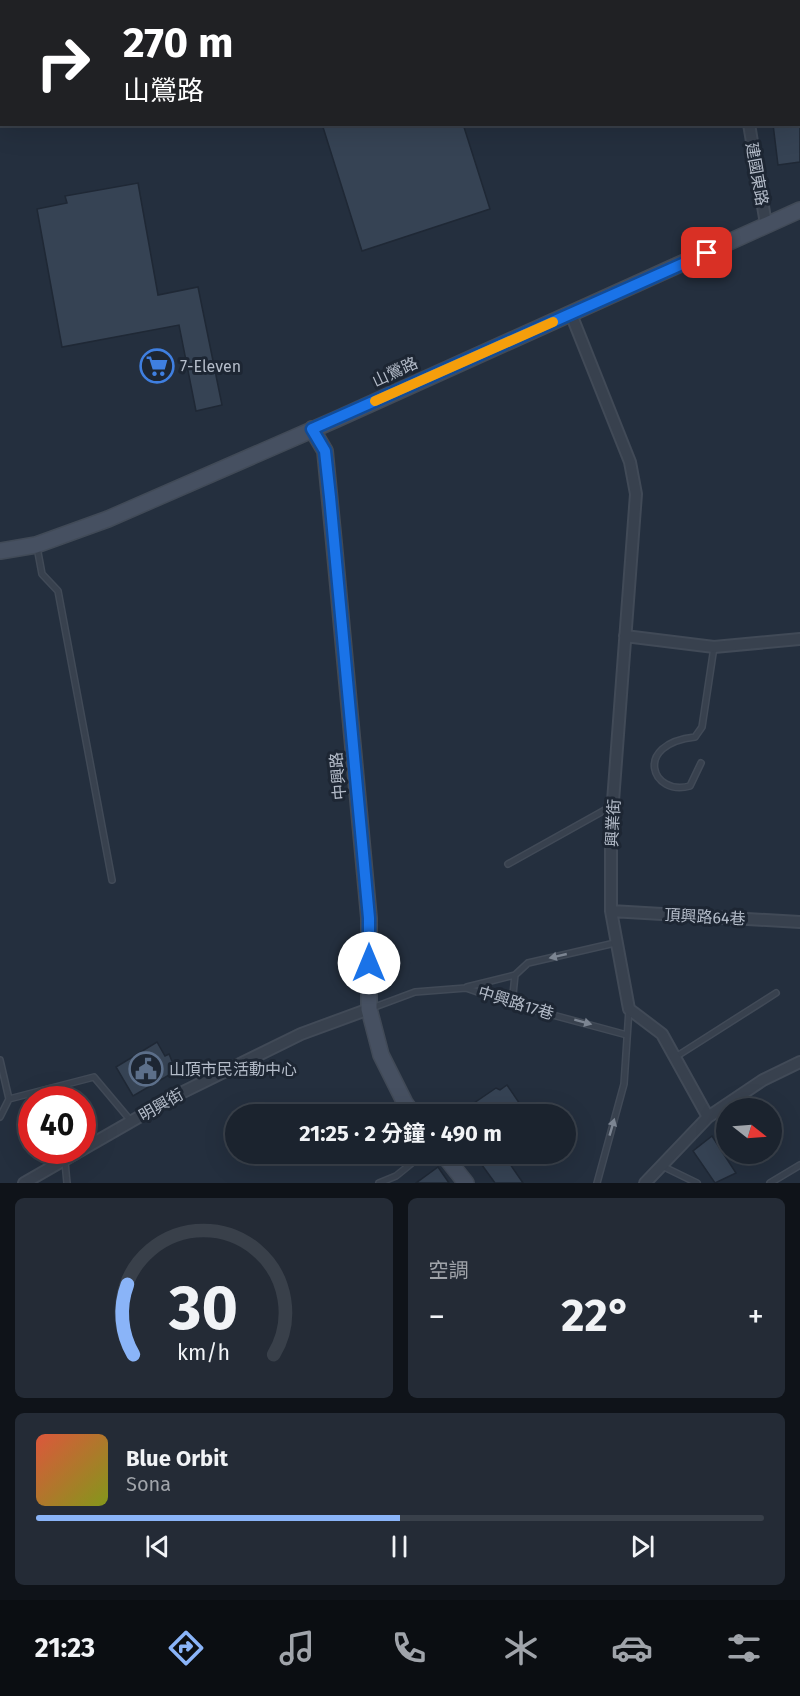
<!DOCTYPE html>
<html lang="zh-TW">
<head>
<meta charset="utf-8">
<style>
  :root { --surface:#1b232e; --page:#242b36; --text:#f1f3f6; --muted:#a0a4aa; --line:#39404a; --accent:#8ab4f8 }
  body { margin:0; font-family:"Fira Sans","Noto Sans TC",sans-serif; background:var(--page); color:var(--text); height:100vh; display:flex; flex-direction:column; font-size:22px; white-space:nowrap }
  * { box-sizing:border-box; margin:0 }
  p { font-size:20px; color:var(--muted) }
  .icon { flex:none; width:33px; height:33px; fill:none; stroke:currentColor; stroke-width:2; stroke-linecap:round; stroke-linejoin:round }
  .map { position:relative; height:1183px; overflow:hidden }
  .drawer { display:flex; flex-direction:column; gap:15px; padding:15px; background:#0f1319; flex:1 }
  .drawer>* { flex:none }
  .top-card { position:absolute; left:0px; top:0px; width:801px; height:126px; box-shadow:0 6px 24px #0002,0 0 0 2px var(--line); background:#202124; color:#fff; overflow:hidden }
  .needle { width:39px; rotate:107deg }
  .tools { position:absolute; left:716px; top:1098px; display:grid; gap:12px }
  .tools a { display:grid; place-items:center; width:66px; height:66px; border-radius:50%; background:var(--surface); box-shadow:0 6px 24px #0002,0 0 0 2px var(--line); font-size:30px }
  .speed { position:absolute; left:18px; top:1086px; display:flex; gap:12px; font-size:30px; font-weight:700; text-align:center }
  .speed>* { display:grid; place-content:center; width:78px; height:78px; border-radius:50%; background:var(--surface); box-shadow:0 6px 24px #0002,0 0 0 2px var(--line); line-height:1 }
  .speed .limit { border:9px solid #d22; background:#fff; color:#111 }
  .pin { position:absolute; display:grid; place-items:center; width:51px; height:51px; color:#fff; margin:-26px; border-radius:12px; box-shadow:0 3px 9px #0006 }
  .me { position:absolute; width:66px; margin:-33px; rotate:0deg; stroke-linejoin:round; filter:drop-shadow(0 0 4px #0008) }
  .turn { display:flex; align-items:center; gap:21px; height:126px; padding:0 24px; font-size:27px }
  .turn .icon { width:78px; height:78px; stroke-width:2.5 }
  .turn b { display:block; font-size:42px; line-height:51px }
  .big { font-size:45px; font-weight:700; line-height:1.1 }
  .drawer .tile { flex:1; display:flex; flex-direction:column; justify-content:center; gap:9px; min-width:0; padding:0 21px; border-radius:9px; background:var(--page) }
  .drawer .dial { align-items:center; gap:0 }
  .dial svg { height:156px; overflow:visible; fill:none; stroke:var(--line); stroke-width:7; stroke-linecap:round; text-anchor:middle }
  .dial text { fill:var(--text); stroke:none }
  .song { display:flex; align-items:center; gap:18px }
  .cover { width:72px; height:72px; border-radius:9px; background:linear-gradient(135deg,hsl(10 70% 55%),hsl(70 70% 35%)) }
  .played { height:6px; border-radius:3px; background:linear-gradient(90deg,var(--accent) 50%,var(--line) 50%) }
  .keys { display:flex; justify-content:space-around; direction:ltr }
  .heat { display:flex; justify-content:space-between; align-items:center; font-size:33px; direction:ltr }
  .drawer .tiles { flex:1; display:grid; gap:15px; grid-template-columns:1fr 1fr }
  .tile:last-child { grid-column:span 2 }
  .trip { position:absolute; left:225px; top:1104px; width:351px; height:60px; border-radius:30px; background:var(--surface); box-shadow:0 6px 24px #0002,0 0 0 2px var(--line); font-weight:700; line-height:60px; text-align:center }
  .tabs { display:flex; height:96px; justify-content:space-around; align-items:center; background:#0b0e12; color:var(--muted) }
  .tabs .icon { width:42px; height:42px }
  .tabs .selected { color:var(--accent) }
  .tabs b { font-size:27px; color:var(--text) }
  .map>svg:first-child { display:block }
  .building { fill:#364354; stroke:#1f2835; stroke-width:1.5 }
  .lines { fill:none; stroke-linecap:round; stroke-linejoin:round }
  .lane-casing { stroke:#414a57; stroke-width:8 }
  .street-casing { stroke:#414a57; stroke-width:14 }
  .secondary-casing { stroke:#414a57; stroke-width:18 }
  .lane { stroke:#38414e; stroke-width:5 }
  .street { stroke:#38414e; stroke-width:10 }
  .secondary { stroke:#465061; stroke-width:15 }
  .rail-casing { stroke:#5a6575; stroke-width:6 }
  .rail { stroke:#1d2633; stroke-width:4; stroke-dasharray:11; stroke-linecap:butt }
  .oneway { fill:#7c8592 }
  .route-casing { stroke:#114b97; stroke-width:15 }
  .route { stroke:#1a73e8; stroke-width:10 }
  .slow { stroke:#f59e0b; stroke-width:10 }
  .labels { text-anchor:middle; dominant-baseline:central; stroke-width:6; stroke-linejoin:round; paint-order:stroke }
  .street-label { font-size:16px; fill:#b4bcc9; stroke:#1d2633 }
  .poi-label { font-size:16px; fill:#b4bcc9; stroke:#1d2633; text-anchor:start }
</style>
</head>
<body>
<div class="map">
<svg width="800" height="1183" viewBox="0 0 800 1183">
  <rect width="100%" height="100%" fill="#242f3e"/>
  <path class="building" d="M322 124H463L490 209 362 251Z
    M773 124H800V162L778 165Z
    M138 183 158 295 198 287 222 405 196 411 179 325 62 347 37 209 67 203 65 196Z
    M157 1042 165 1056 169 1054 176 1071 133 1096 116 1067Z
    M507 1085 522 1107 511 1114H506L500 1105 486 1114H458L496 1088 500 1090Z
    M712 1136 736 1173 715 1183 693 1151Z
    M474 1154H503L523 1183H495Z
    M438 1167 449 1183H416Z"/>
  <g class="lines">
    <defs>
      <path id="lane" d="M37 547 42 574 58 591 112 880
        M701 763 690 786C652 797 632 744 695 737L702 727 714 647
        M508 864 612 806
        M467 987 515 975
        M512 1004 515 975 528 963 615 943
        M372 1008 415 992 466 988 512 1004 627 1035
        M674 1058 776 993
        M0 1060 9 1099
        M9 1099 94 1077 131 1121
        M0 1117 9 1099
        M65 1162 67 1183
        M662 1166 697 1183
        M379 1183 396 1176 423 1154
        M597 1183 624 1084 629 1009
        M770 1183 800 1165"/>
      <path id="street" d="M733 0V2
        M749 124 766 224
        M571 314 630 462 636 494 611 828V911L629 1009 662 1034 708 1117
        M625 636 714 647 800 639
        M611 911 800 922
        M24 1183 179 1094 301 1034 369 1009
        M645 1183 708 1117 763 1080 800 1062"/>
      <path id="secondary" d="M312 429 325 451 334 543 369 918V1009L381 1055 405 1103 413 1114
        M0 551 36 545 108 519 337 419 800 210
        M443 1154 466 1183"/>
    </defs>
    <use href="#lane" class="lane-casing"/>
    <use href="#street" class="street-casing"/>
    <use href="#secondary" class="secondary-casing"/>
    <use href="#lane" class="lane"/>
    <use href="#street" class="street"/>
    <use href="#secondary" class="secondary"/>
    <defs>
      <path id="rail" d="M264 2 268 0
        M290 2 294 0
        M0 95 2 94"/>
    </defs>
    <use href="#rail" class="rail-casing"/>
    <use href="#rail" class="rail"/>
  </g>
  <defs><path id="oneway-solid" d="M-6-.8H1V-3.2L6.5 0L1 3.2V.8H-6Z" transform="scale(1.5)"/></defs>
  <g class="oneway">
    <use href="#oneway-solid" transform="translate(558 956) rotate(167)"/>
    <use href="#oneway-solid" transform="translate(583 1022) rotate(15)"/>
    <use href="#oneway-solid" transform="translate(612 1127) rotate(-74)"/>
  </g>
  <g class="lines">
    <defs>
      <path id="route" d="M369 963V918L330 497 325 451 312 429 707 253"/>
    </defs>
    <use href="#route" class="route-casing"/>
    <use href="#route" class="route"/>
    <path class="slow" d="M375 401 553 322"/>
  </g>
  <defs>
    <symbol id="supermarket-ring" viewBox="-11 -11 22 22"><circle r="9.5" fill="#1d2633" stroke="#3f7fe0" stroke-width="1.5"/><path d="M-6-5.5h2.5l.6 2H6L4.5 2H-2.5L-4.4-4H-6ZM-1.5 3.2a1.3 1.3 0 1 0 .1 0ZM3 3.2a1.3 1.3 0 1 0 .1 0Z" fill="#3f7fe0"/></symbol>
    <symbol id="civic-ring" viewBox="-11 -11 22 22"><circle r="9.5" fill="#1d2633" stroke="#5c6f8a" stroke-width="1.5"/><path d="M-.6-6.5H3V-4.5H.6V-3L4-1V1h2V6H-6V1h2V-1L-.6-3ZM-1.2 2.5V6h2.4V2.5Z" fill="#5c6f8a"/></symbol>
  </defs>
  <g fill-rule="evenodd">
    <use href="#supermarket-ring" x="138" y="347" width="38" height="38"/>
    <use href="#civic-ring" x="127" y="1050" width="38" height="38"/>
  </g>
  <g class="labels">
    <g class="street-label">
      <text transform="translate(757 174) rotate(80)">建國東路</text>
      <text transform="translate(395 372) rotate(-25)">山鶯路</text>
      <text transform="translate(338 776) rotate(-95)">中興路</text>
      <text transform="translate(613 823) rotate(-87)">興業街</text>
      <text transform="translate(705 917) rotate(3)">頂興路64巷</text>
      <text transform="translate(516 1003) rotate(17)">中興路17巷</text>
      <text transform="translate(161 1105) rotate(-30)">明興街</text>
    </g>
    <g class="poi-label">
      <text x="180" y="366">7-Eleven</text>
      <text x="169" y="1069">山頂市民活動中心</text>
    </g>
  </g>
</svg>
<div class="tools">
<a><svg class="needle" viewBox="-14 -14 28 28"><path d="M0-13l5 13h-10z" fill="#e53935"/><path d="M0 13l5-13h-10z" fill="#a0a4aa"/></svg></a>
</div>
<div class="speed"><div class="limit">40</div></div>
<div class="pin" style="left:707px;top:253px;background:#d93025"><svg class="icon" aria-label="arrive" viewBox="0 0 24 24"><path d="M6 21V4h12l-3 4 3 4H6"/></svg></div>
<svg class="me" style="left:369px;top:963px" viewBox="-20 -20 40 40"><circle r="19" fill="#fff"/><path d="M0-13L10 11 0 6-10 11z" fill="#1a73e8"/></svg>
<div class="trip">21:25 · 2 分鐘 · 490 m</div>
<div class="top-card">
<div class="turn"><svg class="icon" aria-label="right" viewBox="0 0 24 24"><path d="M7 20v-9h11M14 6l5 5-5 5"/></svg><div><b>270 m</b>山鶯路</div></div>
</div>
</div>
<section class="drawer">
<div class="tiles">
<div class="tile dial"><svg viewBox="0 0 100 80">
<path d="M14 69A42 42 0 1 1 86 69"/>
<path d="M14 69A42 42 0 0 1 11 33" stroke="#8ab4f8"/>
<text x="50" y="56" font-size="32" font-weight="700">30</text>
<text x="50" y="72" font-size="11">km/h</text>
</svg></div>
<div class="tile"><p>空調</p>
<div class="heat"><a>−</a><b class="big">22°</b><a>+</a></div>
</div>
<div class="tile">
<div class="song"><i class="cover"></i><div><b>Blue Orbit</b><p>Sona</p></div></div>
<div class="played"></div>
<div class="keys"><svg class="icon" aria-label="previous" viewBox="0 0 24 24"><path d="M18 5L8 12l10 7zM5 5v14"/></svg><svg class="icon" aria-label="pause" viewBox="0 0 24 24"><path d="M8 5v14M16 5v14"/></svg><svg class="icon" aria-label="next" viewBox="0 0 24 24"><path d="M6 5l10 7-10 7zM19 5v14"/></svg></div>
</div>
</div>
</section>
<nav class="tabs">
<b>21:23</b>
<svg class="icon selected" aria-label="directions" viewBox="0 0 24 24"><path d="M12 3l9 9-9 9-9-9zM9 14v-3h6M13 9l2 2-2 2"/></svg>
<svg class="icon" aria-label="music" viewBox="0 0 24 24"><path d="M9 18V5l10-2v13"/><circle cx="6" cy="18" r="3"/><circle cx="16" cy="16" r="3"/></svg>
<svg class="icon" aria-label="phone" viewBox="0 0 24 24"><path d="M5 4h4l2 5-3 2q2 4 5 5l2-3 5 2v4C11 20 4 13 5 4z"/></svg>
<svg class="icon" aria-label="climate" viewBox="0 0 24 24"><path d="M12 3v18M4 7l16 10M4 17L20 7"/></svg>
<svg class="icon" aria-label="car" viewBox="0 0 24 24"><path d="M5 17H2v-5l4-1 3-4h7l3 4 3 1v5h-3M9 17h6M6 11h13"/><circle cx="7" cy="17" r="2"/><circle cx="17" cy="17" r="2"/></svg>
<svg class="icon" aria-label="filters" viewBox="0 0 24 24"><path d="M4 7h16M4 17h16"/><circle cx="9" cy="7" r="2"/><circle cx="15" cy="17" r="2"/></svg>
</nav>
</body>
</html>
